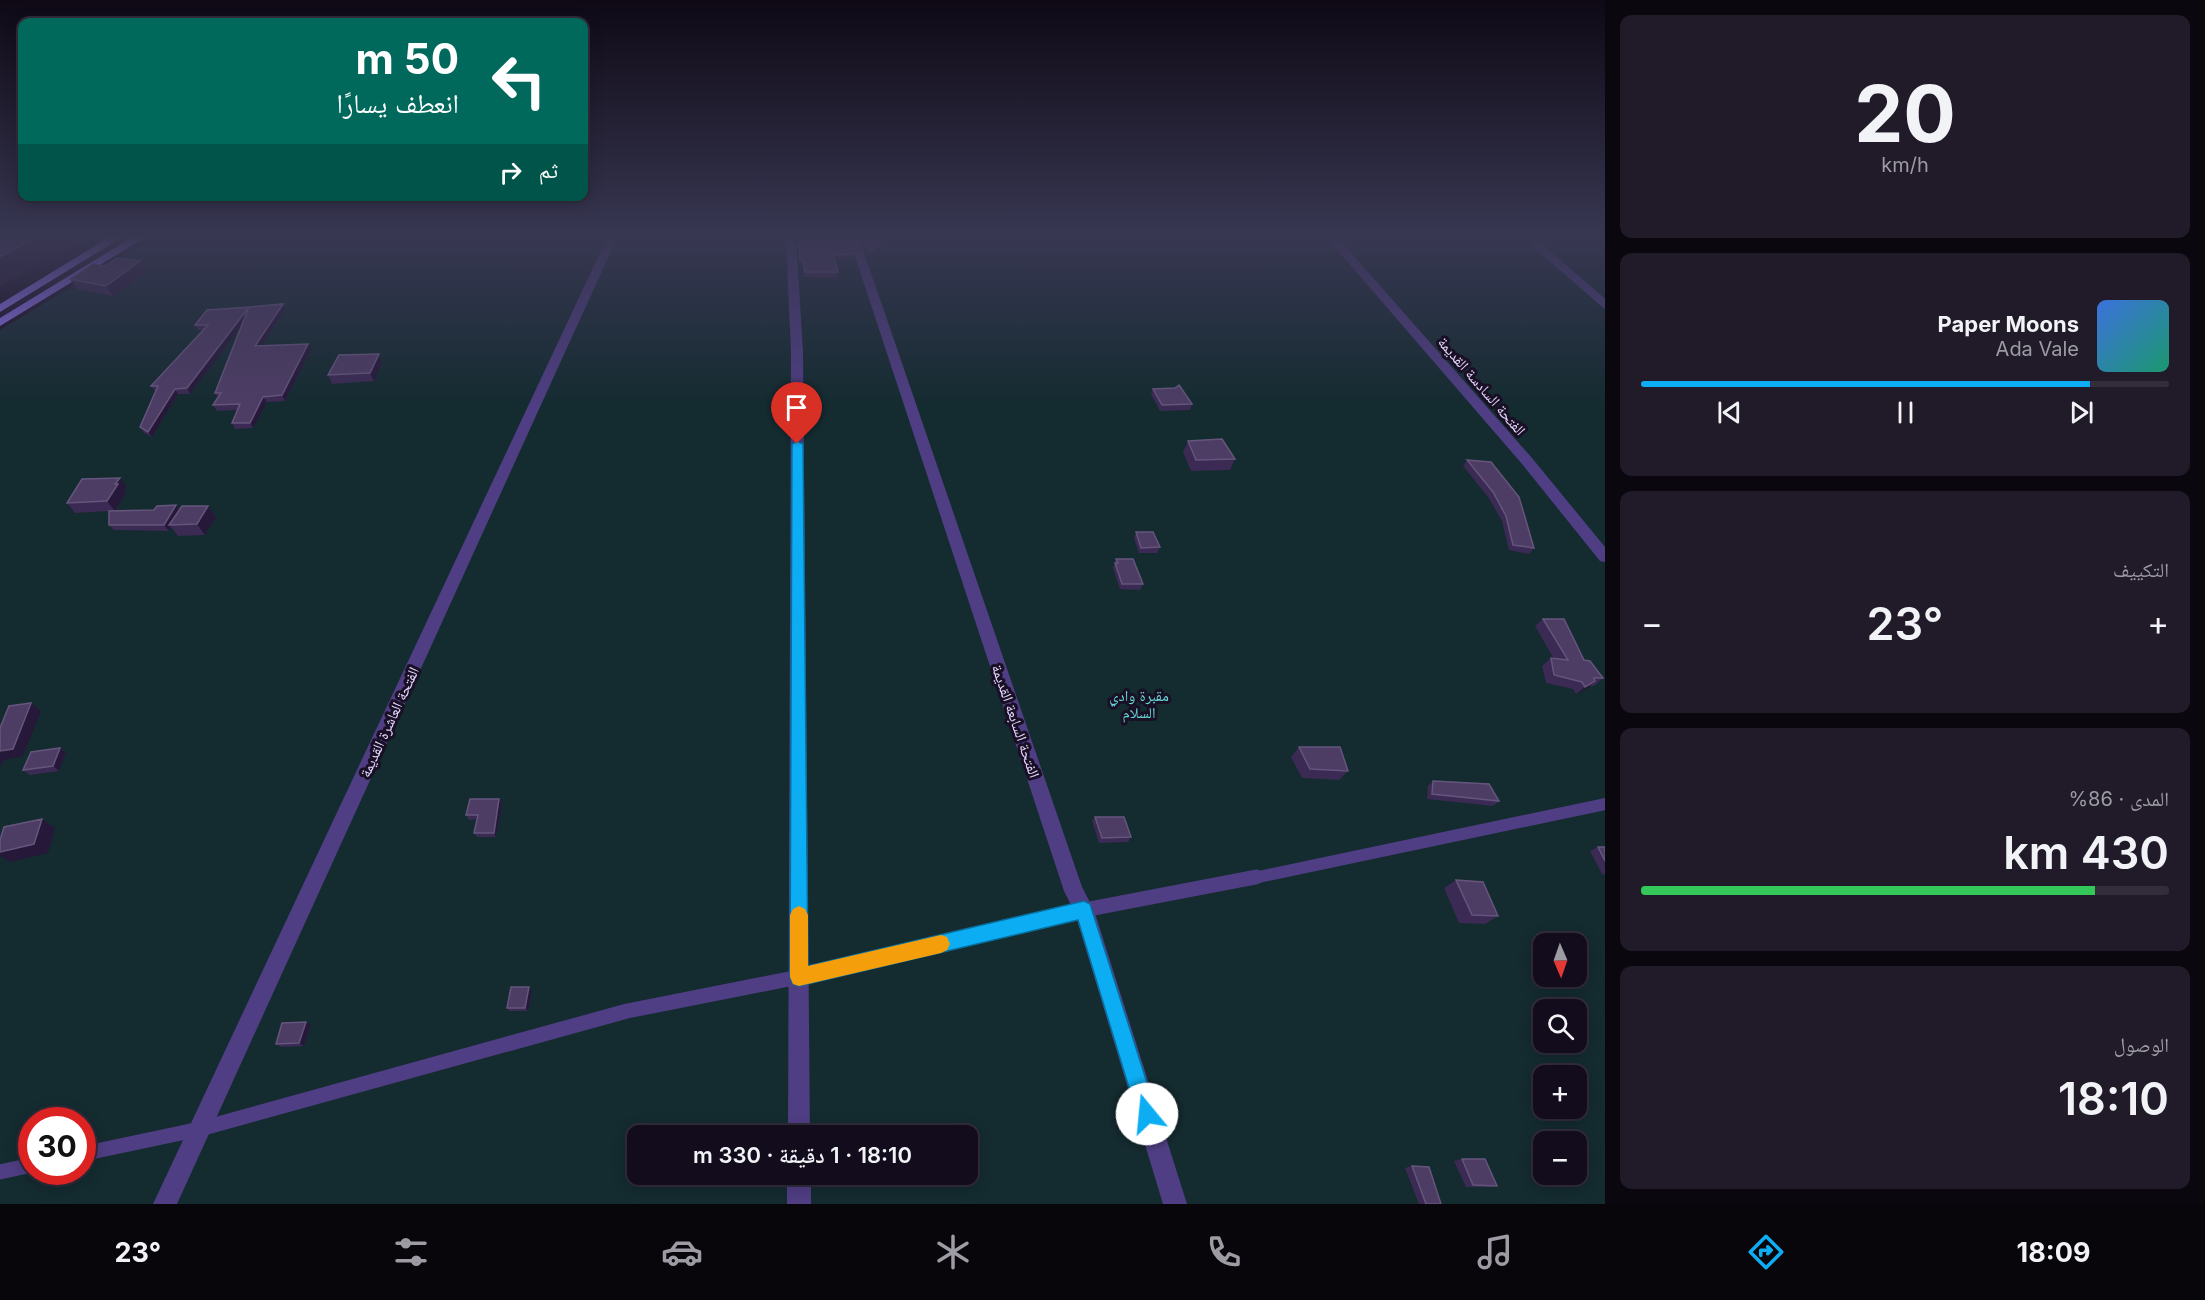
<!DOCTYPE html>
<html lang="ar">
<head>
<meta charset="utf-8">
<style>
  :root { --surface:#130c1c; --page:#201a29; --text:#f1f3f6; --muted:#9d9ba3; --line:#322c3b; --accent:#0dadf4 }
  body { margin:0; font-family:Inter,"Noto Naskh Arabic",sans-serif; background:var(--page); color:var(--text); direction:rtl; height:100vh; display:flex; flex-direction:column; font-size:22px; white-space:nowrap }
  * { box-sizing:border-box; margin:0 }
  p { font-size:20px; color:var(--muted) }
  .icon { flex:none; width:33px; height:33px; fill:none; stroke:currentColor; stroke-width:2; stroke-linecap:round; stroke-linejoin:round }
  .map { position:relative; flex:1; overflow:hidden; direction:ltr }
  .panel { display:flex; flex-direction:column; gap:15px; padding:15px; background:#0a070f; width:600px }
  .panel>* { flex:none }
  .banner { position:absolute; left:18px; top:18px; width:570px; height:183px; border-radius:12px; box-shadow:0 3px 15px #0003,0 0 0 2px var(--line); direction:rtl; background:#00695c; color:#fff; overflow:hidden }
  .needle { width:39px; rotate:178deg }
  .fabs { position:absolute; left:1533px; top:933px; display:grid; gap:12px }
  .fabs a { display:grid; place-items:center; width:54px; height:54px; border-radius:12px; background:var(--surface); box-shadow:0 3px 15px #0003,0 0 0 2px var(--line); font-size:30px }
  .speed { position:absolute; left:18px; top:1107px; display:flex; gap:12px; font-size:30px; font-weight:700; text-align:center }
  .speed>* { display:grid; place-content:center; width:78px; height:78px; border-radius:50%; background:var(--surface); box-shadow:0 3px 15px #0003,0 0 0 2px var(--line); line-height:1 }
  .speed .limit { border:9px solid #d22; background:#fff; color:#111 }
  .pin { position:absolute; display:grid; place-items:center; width:51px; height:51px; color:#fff; margin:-62px -26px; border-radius:50% 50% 50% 0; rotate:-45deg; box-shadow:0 0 6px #0007 }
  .pin .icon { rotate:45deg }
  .me { position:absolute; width:66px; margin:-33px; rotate:343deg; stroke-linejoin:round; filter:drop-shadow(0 0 4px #0008) }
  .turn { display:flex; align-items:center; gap:21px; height:126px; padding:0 30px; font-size:27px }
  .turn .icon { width:78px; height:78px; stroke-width:2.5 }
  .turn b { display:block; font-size:42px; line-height:51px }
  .then { display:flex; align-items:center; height:57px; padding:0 30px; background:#0003; gap:12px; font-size:22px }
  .big { font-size:45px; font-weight:600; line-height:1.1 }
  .panel .widget { flex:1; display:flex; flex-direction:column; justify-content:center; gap:9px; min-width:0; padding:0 21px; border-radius:12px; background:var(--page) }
  .panel .dial { align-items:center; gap:0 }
  .dial b { font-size:78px; line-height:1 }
  .song { display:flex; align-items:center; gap:18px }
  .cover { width:72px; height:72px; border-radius:9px; background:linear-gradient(135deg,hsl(220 70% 55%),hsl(160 70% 35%)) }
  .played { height:6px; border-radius:3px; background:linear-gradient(90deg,var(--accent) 85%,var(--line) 85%) }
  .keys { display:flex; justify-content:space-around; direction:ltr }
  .heat { display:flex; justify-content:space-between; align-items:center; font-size:33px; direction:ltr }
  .charge { height:9px; border-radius:4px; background:linear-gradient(90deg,#34c759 86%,var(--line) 0) }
  .trip { position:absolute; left:627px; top:1125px; width:351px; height:60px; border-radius:12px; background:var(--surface); box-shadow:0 3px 15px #0003,0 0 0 2px var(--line); font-weight:600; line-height:60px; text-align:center; direction:rtl }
  .tabs { display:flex; height:96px; justify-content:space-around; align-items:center; background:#08050b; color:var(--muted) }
  .tabs .icon { width:42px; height:42px }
  .tabs .current { color:var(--accent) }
  .tabs b { font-size:27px; color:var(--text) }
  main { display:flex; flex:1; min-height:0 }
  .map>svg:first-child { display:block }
  .green { fill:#142b30; fill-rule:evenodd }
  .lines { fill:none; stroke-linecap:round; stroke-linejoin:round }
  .lane-far2 { stroke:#4f3e83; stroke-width:8 }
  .lane-far1 { stroke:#4f3e83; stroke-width:12 }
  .lane { stroke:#4f3e83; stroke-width:15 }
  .street { fill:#4f3e83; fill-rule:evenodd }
  .secondary { fill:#9273f9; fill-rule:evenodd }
  .wall { fill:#3b2a53 }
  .shaded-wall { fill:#261839 }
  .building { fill:#4d3d65; stroke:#65557d; stroke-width:1.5 }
  .route { fill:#0dadf4; stroke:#08709f; stroke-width:1.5 }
  .slow { fill:#f59e0b }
  .labels { text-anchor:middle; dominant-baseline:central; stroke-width:6; stroke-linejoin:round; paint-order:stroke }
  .street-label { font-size:15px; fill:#e4d7fd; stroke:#191026 }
  .park-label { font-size:15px; fill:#66dbd6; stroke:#191026 }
</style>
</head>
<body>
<main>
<section class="panel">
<div class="widget dial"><b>20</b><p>km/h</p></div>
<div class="widget">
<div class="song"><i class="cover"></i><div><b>Paper Moons</b><p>Ada Vale</p></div></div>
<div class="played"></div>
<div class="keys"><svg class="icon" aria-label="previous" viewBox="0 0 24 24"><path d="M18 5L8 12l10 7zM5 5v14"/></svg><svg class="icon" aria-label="pause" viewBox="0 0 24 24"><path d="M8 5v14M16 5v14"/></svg><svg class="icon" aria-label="next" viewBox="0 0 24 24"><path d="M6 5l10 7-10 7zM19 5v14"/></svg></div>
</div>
<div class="widget"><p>التكييف</p>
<div class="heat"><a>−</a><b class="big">23°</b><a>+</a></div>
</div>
<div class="widget"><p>المدى · 86%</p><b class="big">430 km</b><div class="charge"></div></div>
<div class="widget"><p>الوصول</p><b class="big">18:10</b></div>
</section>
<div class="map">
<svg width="1605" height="1204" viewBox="0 0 1605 1204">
  <rect width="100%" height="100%" fill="#191026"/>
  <path class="green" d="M152 238H1605V1204H0V330ZM1544 944H1576V976H1544ZM1544 1010H1576V1042H1544ZM1544 1076H1576V1108H1544ZM32 1120H82V1172H32ZM638 1136H968V1174H638ZM1544 1142H1576V1174H1544Z"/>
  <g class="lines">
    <path class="lane-far2" d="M1529 238 1605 304"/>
    <path class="lane-far1" d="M1249 879 1605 804"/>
    <path class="lane" d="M82 1154 200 1129 627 1011 799 977 1084 910 1256 877
      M0 1172 32 1165"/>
    <path class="street" d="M607 238H617L177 1204H153Z
      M786 238H796L803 352 810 1136H788L791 352Z
      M849 238H859L1082 887 1094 910 1187 1204H1163L1075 913 1064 891Z
      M1327 238H1338L1532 458 1605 547V562L1600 561 1522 464Z
      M787 1174H811V1204H787Z"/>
    <path class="secondary" d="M108 238H121L0 312V304Z
      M131 238H144L0 326V318Z"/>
  </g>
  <path class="wall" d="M861 238H886L887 248H875V255L867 256Z
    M799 244 853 254V259L835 260 838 272 837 278 805 277 803 265 800 266Z
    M140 261 146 271 113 296 77 289 70 279 105 266Z
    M285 310 262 346 311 350 285 401 267 402 253 428 235 429 232 423 238 410 217 411 213 405 218 398 215 393 241 326 190 394H178L152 437 144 433 140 427 155 391 151 386 203 330H198L195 325Z
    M379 354 382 363 374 381 332 384 328 375Z
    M1175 388 1192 404 1190 410 1160 411 1151 394 1153 389Z
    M1188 441 1235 459 1230 470 1191 471 1183 452Z
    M1467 460 1491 462 1534 548 1529 554 1509 550 1502 521 1488 497 1463 466Z
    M127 487 124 491 126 493 115 511 180 510 208 506 216 517 205 535 178 536 171 527 169 531 114 530 109 525V511L75 513 67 503Z
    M1136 532 1160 547 1157 553H1139L1134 538Z
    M1116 559 1143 584 1140 590 1120 589 1113 568Z
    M1543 619 1584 660 1603 678 1594 686H1589L1576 694 1573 689 1546 683 1542 666 1551 658 1554 659 1535 626Z
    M1299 747 1348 771 1339 780 1302 778 1291 757Z
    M60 748 66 753 59 771 30 775 23 770Z
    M1433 781 1499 801 1493 806 1427 799 1428 786Z
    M499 799 502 803 496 837H477L474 833 477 819 469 820 466 815Z
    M1095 817 1131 837 1128 842 1099 843 1092 821Z
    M1598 847H1605V875L1602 874 1590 851Z
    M1456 880 1498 916 1485 924 1459 923 1444 888Z
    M532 991 528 1011H510L507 1008Z
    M311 1025 304 1046 281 1047 276 1044Z
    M1462 1159 1497 1186 1489 1187H1466L1454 1161Z
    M1412 1166 1441 1204H1419L1405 1168Z"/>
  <path class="shaded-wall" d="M35 238H86L0 287V257Z
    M140 261 146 271 113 296 106 286Z
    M283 304 285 310 258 352 255 346Z
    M249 307 252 312 190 394 187 388Z
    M308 344 311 350 285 401 282 395Z
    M379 354 382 363 374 381 370 373Z
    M175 389 178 394 152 437 148 432Z
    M263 397 267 402 253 428 250 423Z
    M120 478 127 487 124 491 126 493 115 511 107 501Z
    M176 505 180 511 169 525 171 527 169 531 164 525Z
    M208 506 216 517 205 535 197 524Z
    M1595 681 1586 689 1576 694 1585 687Z
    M31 703 41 711 23 756 4 760 0 767V751Z
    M60 748 66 753 59 771 53 766Z
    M499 799 502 803 496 837 494 833Z
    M42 819 55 828 48 853 10 862 0 856V852Z
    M529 987 532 991 528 1011 525 1008Z
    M306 1022 311 1025 304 1046 299 1043Z"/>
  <path class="building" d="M0 238H35L0 257Z
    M801 238H849L853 254 833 255 838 272H805L803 260H800L799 244H801Z
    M863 238H886L887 242 874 243 875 250H868Z
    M117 258 140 261 106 286 70 279 93 264 105 266Z
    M283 304 255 346 308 344 282 395 263 397 250 423H232L240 404 213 405 221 393H215L249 307Z
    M249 307 187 388 175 389 148 432 140 427 158 386H151L208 325H195L207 310Z
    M379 354 370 373 328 375 339 355Z
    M1179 385 1192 404 1162 405 1153 389 1175 388Z
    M1222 439 1235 459 1196 460 1188 441Z
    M1467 460 1491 462 1519 497 1534 548 1513 545 1506 516 1493 492Z
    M120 478 115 484H118L107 501 67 503 82 479Z
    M176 505 164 525H109V511L154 510 157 506Z
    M182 506H208L197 524 169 525Z
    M1136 532H1153L1160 547 1141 548Z
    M1116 559H1133L1143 584H1122L1115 563H1118Z
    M1543 619H1564L1584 660 1590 661 1603 678H1594L1595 681 1585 687 1582 682 1554 675 1551 658 1568 660Z
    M31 703 13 749 0 751V728L9 706Z
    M1299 747H1340L1348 771 1310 769Z
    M60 748 53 766 23 770 31 752Z
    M1433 781 1489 784 1499 801 1432 794Z
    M470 799H499L494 833H474L478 815H466Z
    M1095 817H1124L1131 837 1102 838Z
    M42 819 34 844 0 852V840L4 827Z
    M1598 847H1605V861Z
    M1456 880 1483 882 1498 916 1472 915Z
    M511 987H529L525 1008H507Z
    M306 1022 299 1043 276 1044 282 1023Z
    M1462 1159H1485L1497 1186 1473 1185Z
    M1412 1166 1429 1167 1441 1204H1426Z"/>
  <linearGradient id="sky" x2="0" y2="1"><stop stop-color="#0e0915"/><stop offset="0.58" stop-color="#383752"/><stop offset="1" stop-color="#383752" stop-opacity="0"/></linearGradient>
  <rect width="1605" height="407" fill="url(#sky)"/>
  <path class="route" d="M797 441 803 444 808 966 1084 901 1090 904 1157 1114 1154 1121 1147 1124 1140 1121 1137 1114 1078 920 799 986 793 984 790 977 792 444Z"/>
  <path class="slow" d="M799 906 805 909 808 915V966L941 935 947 937 950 944 947 950 941 953 799 986 793 984 790 977V915L793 909Z"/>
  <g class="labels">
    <g class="street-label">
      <text transform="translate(1482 386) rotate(49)">الفتحة السادسة القديمة</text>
      <text transform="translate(1016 721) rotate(71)">الفتحة السابعة القديمة</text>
      <text transform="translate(389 722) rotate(-65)">الفتحة العاشرة القديمة</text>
    </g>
    <g class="park-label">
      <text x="1139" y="695">مقبرة وادي<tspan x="1139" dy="17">السلام</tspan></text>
    </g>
  </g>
</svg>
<div class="fabs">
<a><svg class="needle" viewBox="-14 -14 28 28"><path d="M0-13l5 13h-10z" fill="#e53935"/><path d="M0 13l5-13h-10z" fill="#9d9ba3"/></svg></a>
<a><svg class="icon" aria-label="search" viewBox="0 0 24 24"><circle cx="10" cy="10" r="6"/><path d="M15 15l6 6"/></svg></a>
<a>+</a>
<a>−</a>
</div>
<div class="speed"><div class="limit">30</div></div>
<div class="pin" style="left:797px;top:444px;background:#d93025"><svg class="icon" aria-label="arrive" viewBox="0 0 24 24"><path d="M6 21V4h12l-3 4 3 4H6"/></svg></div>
<svg class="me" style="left:1147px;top:1114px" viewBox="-20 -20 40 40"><circle r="19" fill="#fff"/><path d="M0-13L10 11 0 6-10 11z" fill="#0dadf4"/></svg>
<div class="trip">18:10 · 1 دقيقة · 330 m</div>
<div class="banner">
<div class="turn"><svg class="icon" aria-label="left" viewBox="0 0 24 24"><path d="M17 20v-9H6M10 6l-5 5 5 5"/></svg><div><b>50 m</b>انعطف يسارًا</div></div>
<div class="then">ثم<svg class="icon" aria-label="right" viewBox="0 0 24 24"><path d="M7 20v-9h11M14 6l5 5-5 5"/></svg></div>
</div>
</div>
</main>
<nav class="tabs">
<b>18:09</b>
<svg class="icon current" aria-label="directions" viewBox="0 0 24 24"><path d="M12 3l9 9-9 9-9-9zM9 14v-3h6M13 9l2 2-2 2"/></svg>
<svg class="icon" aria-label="music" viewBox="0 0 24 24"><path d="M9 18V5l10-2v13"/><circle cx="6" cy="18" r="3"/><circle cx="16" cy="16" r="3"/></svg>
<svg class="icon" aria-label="phone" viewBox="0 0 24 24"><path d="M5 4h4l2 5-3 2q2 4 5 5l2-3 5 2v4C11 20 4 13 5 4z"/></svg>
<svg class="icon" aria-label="climate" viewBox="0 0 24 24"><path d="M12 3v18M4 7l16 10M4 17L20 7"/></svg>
<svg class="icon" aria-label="car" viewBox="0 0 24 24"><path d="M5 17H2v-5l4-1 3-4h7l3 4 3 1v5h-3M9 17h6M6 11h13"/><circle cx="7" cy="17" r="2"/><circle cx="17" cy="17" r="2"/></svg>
<svg class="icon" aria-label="filters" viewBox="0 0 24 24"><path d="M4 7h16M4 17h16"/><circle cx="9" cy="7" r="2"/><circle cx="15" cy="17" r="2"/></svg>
<b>23°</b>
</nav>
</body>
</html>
